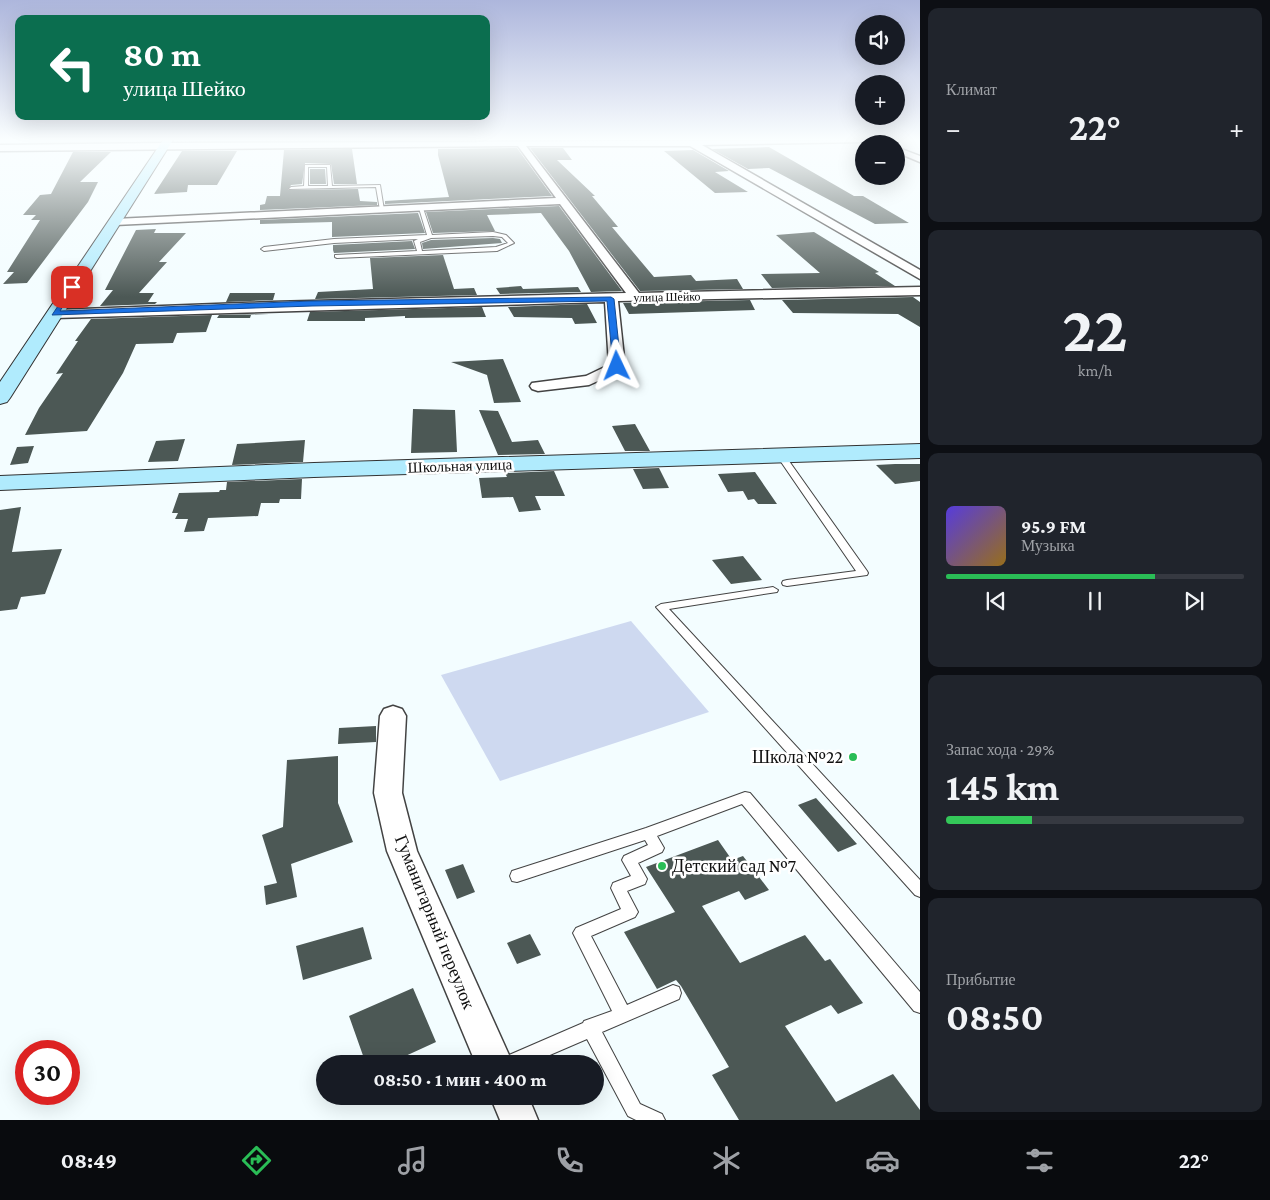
<!DOCTYPE html>
<html lang="ru">
<head>
<meta charset="utf-8">
<style>
  :root { --surface:#171b24; --page:#20242c; --text:#f1f3f6; --muted:#9ea1a6; --line:#363941; --accent:#2abd56 }
  body { margin:0; font-family:"Crimson Pro",serif; background:var(--page); color:var(--text); height:100vh; display:flex; flex-direction:column; font-size:19px; white-space:nowrap }
  * { box-sizing:border-box; margin:0 }
  p { font-size:16px; color:var(--muted) }
  .icon { flex:none; width:28px; height:28px; fill:none; stroke:currentColor; stroke-width:2; stroke-linecap:round; stroke-linejoin:round }
  .map { position:relative; flex:1; overflow:hidden }
  .details { display:flex; flex-direction:column; gap:8px; padding:8px; background:#0d0f14; width:350px }
  .details>* { flex:none }
  .top-card { position:absolute; left:15px; top:15px; width:475px; height:105px; border-radius:10px; box-shadow:0 5px 20px #0002; background:#0b6e4f; color:#fff; overflow:hidden }
  .fabs { position:absolute; left:855px; top:15px; display:grid; gap:10px }
  .fabs a { display:grid; place-items:center; width:50px; height:50px; border-radius:50%; background:var(--surface); box-shadow:0 5px 20px #0002; font-size:25px }
  .speed { position:absolute; left:15px; top:1040px; display:flex; gap:10px; font-size:25px; font-weight:700; text-align:center }
  .speed>* { display:grid; place-content:center; width:65px; height:65px; border-radius:50%; background:var(--surface); box-shadow:0 5px 20px #0002; line-height:1 }
  .speed .limit { border:8px solid #d22; background:#fff; color:#111 }
  .pin { position:absolute; display:grid; place-items:center; width:42px; height:42px; color:#fff; margin:-21px; border-radius:10px; box-shadow:0 2px 8px #0006 }
  .me { position:absolute; width:55px; margin:-28px; rotate:358deg; stroke-linejoin:round; filter:drop-shadow(0 0 4px #0008) }
  .turn { display:flex; align-items:center; gap:18px; height:105px; padding:0 25px; font-size:22px }
  .turn .icon { width:65px; height:65px; stroke-width:2.5 }
  .turn b { display:block; font-size:35px; line-height:42px }
  .big { font-size:38px; font-weight:700; line-height:1.1 }
  .details .tile { flex:1; display:flex; flex-direction:column; justify-content:center; gap:8px; min-width:0; padding:0 18px; border-radius:10px; background:var(--page) }
  .details .dial { align-items:center; gap:0 }
  .dial b { font-size:65px; line-height:1 }
  .song { display:flex; align-items:center; gap:15px }
  .cover { width:60px; height:60px; border-radius:8px; background:linear-gradient(135deg,hsl(250 70% 55%),hsl(40 70% 35%)) }
  .played { height:5px; border-radius:2px; background:linear-gradient(90deg,var(--accent) 70%,var(--line) 70%) }
  .keys { display:flex; justify-content:space-around; direction:ltr }
  .heat { display:flex; justify-content:space-between; align-items:center; font-size:28px; direction:ltr }
  .charge { height:8px; border-radius:4px; background:linear-gradient(90deg,#34c759 29%,var(--line) 0) }
  .trip { position:absolute; left:316px; top:1055px; width:288px; height:50px; border-radius:25px; background:var(--surface); box-shadow:0 5px 20px #0002; font-weight:700; line-height:50px; text-align:center }
  .menu { display:flex; height:80px; justify-content:space-around; align-items:center; background:#090b0e; color:var(--muted) }
  .menu .icon { width:35px; height:35px }
  .menu .selected { color:var(--accent) }
  .menu b { font-size:22px; color:var(--text) }
  main { display:flex; flex:1; min-height:0 }
  .map>svg:first-child { display:block }
  .pitch { fill:#ced9f0 }
  .building { fill:#4c5855 }
  .lines { fill:none; stroke-linecap:round; stroke-linejoin:round }
  .lane-casing { stroke:#434343; stroke-width:2 }
  .street-casing { stroke:#434343; stroke-width:3 }
  .secondary-casing { stroke:#323232; stroke-width:2 }
  .lane { fill:#fff; fill-rule:evenodd }
  .street { fill:#fff; fill-rule:evenodd }
  .secondary { fill:#b0ebfd; fill-rule:evenodd }
  .route { fill:#1a73e8; stroke:#114b97 }
  .poi-dot { fill:#2abd56; stroke:#fff; stroke-width:2 }
  .labels { text-anchor:middle; dominant-baseline:central; stroke-width:5; stroke-linejoin:round; paint-order:stroke }
  .far-street-label { font-size:12px; fill:#101010; stroke:#fff }
  .street-label { font-size:15px; fill:#101010; stroke:#fff }
  .near-poi-label { font-size:18px; fill:#101010; stroke:#fff; text-anchor:end }
  .near-street-label { font-size:18px; fill:#101010; stroke:#fff }
</style>
</head>
<body>
<main>
<div class="map">
<svg width="920" height="1120" viewBox="0 0 920 1120">
  <rect width="100%" height="100%" fill="#f3fdff"/>
  <path class="pitch" d="M631 621 709 712 500 781 441 675Z"/>
  <path class="building" d="M769 147 854 196H863L909 223 875 224 769 168 748 169 712 149Z
    M517 148 552 196 385 204V201L449 197 438 155V149Z
    M530 148H563L572 160H557L595 196H592L618 227H612L654 277 691 275 696 281 737 279 743 289 640 291Z
    M352 149 357 184H334L331 164 305 163 302 184 291 185 288 190 358 189 360 201 377 202V205L260 210V205L265 204 267 196H280L284 150Z
    M693 150 729 171 715 172 748 192 715 193 664 151Z
    M182 151H237L217 185H188L187 192 154 194Z
    M73 152H111L80 182H98L88 202 27 283 3 284 14 272H7L40 220H31L36 215H23L40 195 51 194Z
    M310 169H325L326 184H310Z
    M559 206 622 291 591 292 569 251 541 213 487 215 495 231 433 233 426 212Z
    M418 213 425 233 332 237V222L260 224V220Z
    M156 229 154 233H186L159 262H167L139 293H154L148 302H157L155 304 100 306 113 290H105L136 230Z
    M814 232 879 272 875 273 895 286 772 288 761 274 820 273 776 235Z
    M493 238 500 239 502 243 423 249 422 243 431 240Z
    M412 241 415 249 334 253 333 250V245Z
    M443 255 454 289 474 288 477 295 315 299 318 292 373 289 370 258Z
    M521 286 523 289 578 287 581 292 500 294 496 288Z
    M230 293H275L273 300 226 302Z
    M913 297 920 302V327L898 314 793 313 782 300Z
    M750 300 755 310 629 314 623 303Z
    M587 304 597 323 575 324 572 318 514 317 508 307Z
    M482 307 486 317 405 318V316L365 318V321H307L310 312Z
    M269 314 251 315 250 318H217L219 315Z
    M212 315 206 332 177 333 173 343 136 344 123 373 87 431 25 435 39 408 63 373 56 374 78 341H75L91 319Z
    M503 359 521 402 494 403 487 375 451 362Z
    M413 409 455 410 457 452 411 453Z
    M479 410 498 411 512 442 538 440 545 454 498 455Z
    M635 424 650 451H625L612 426Z
    M185 439 178 461 148 462 156 441Z
    M305 440 303 462 232 465 237 444Z
    M34 446 28 463 10 465 17 447Z
    M895 464H920V481L895 484 876 465Z
    M659 468 669 488 643 489 633 469Z
    M554 471 565 496H535L541 510 519 512 513 497 482 498 479 478 507 477 505 473Z
    M755 472 777 504H758L754 499 748 500 743 491 728 492 718 474Z
    M302 479 301 499H280L279 503H261L258 516 208 518 204 531 184 532 188 519H175L178 513H172L179 493 219 492 220 490H226L227 482Z
    M21 507 12 552 62 549 45 594 21 597 17 609 0 611V510Z
    M743 556 762 580 731 584 712 560Z
    M376 726V742L338 744 339 728Z
    M338 756V803L353 842 291 864 297 897 266 905 264 886 277 883 262 835 283 827 287 760Z
    M816 798 857 844 838 852 798 805Z
    M718 840 732 860 743 856 769 890 745 900 739 891 702 906 740 963 805 935 825 961 830 959 863 1003 838 1014 831 1005 785 1026 836 1102 893 1074 920 1110V1120H739L712 1075 729 1067 681 986 676 980 657 989 624 932 675 912 646 867Z
    M463 864 475 892 457 899 445 870Z
    M363 927 372 959 303 980 296 946Z
    M530 934 541 955 517 964 507 943Z
    M413 988 436 1042 388 1064H366L349 1016Z"/>
  <g class="lines">
    <defs>
      <path id="lane" d="M305 165H330L332 186 380 185 384 210 382 211 380 210 376 187 289 189 291 187 304 186ZM308 167H327L328 186H308Z
        M421 207 423 208 432 235 493 232 506 235 514 243 497 251 337 258 335 257V255L417 251 414 241 418 239 334 243 264 251 261 249 264 247 334 239 427 235 419 208ZM493 236 502 237 508 243 496 247 422 251 420 242 431 238Z
        M781 453 784 454 867 571 868 573 867 575 787 586 783 585 782 583 783 581 787 580 856 571 777 456Z
        M773 587 778 590 777 592 669 609 920 880V897L915 895 656 607 661 604Z
        M745 792 750 793 920 992V1013L914 1011 742 804 657 836 664 848 662 852 638 863 647 879 645 884 627 891 638 912 635 917 591 936 627 1005 673 985 679 987 681 993 679 999 602 1032 640 1104 662 1114 665 1120H636L628 1116 587 1039 529 1064H499L502 1058 583 1023 584 1021 612 1011 573 933 576 928 621 909 611 888 613 883 631 876 622 860 624 856 648 845 645 840 517 882 512 881 510 876 512 871 646 828Z"/>
      <path id="street" d="M865 140 861 142 702 145 920 270V279L690 146H526L639 293 920 287V295L618 301 625 367 622 370 589 385 538 391 532 389 530 386 532 383 586 376 609 365 605 302 55 318 48 314 55 310 271 302 626 293 560 204 115 225 110 222 115 219 556 198 518 146 0 151V145L166 143Z
        M871 140H882L888 144H877Z
        M896 147 920 156V162L896 152Z
        M393 706 402 709 406 716 402 793 417 851 513 1064H476L387 851 374 793 380 716 384 709Z
        M490 1096H528L538 1120H500Z"/>
      <path id="secondary" d="M163 140H173L10 398 7 402 0 404V382Z
        M920 444V458L314 477 0 490V476L314 463Z"/>
    </defs>
    <use href="#lane" class="lane-casing"/>
    <use href="#street" class="street-casing"/>
    <use href="#secondary" class="secondary-casing"/>
    <use href="#lane" class="lane"/>
    <use href="#street" class="street"/>
    <use href="#secondary" class="secondary"/>
  </g>
  <linearGradient id="sky" x2="0" y2="1"><stop stop-color="#adb6dc"/><stop offset="0.47" stop-color="#fafeff"/><stop offset="1" stop-color="#fafeff" stop-opacity="0"/></linearGradient>
  <rect width="920" height="297" fill="url(#sky)"/>
  <path class="route" d="M72 285 75 287 60 311 312 301 611 297 614 299 621 366 617 369 613 366 607 301 312 306 52 315Z"/>
  <g class="poi-dot">
    <circle cx="853" cy="757" r="5"/>
    <circle cx="662" cy="866" r="5"/>
  </g>
  <g class="labels">
    <g class="far-street-label">
      <text transform="translate(667 297) rotate(-1)">улица Шейко</text>
    </g>
    <g class="street-label">
      <text transform="translate(460 466) rotate(-2)">Школьная улица</text>
    </g>
    <g class="near-poi-label">
      <text x="843" y="757">Школа №22</text>
      <text x="672" y="866" text-anchor="start">Детский сад №7</text>
    </g>
    <g class="near-street-label">
      <text transform="translate(435 922) rotate(68)">Гуманитарный переулок</text>
    </g>
  </g>
</svg>
<div class="fabs">
<a><svg class="icon" aria-label="sound" viewBox="0 0 24 24"><path d="M4 9h4l5-4v14l-5-4H4zM17 9q2 3 0 6"/></svg></a>
<a>+</a>
<a>−</a>
</div>
<div class="speed"><div class="limit">30</div></div>
<div class="pin" style="left:72px;top:287px;background:#d93025"><svg class="icon" aria-label="arrive" viewBox="0 0 24 24"><path d="M6 21V4h12l-3 4 3 4H6"/></svg></div>
<svg class="me" style="left:617px;top:366px" viewBox="-20 -20 40 40"><path d="M0-17L14 15 0 8-14 15z" fill="#1a73e8" stroke="#fff" stroke-width="4"/></svg>
<div class="trip">08:50 · 1 мин · 400 m</div>
<div class="top-card">
<div class="turn"><svg class="icon" aria-label="left" viewBox="0 0 24 24"><path d="M17 20v-9H6M10 6l-5 5 5 5"/></svg><div><b>80 m</b>улица Шейко</div></div>
</div>
</div>
<section class="details">
<div class="tile"><p>Климат</p>
<div class="heat"><a>−</a><b class="big">22°</b><a>+</a></div>
</div>
<div class="tile dial"><b>22</b><p>km/h</p></div>
<div class="tile">
<div class="song"><i class="cover"></i><div><b>95.9 FM</b><p>Музыка</p></div></div>
<div class="played"></div>
<div class="keys"><svg class="icon" aria-label="previous" viewBox="0 0 24 24"><path d="M18 5L8 12l10 7zM5 5v14"/></svg><svg class="icon" aria-label="pause" viewBox="0 0 24 24"><path d="M8 5v14M16 5v14"/></svg><svg class="icon" aria-label="next" viewBox="0 0 24 24"><path d="M6 5l10 7-10 7zM19 5v14"/></svg></div>
</div>
<div class="tile"><p>Запас хода · 29%</p><b class="big">145 km</b><div class="charge"></div></div>
<div class="tile"><p>Прибытие</p><b class="big">08:50</b></div>
</section>
</main>
<nav class="menu">
<b>08:49</b>
<svg class="icon selected" aria-label="directions" viewBox="0 0 24 24"><path d="M12 3l9 9-9 9-9-9zM9 14v-3h6M13 9l2 2-2 2"/></svg>
<svg class="icon" aria-label="music" viewBox="0 0 24 24"><path d="M9 18V5l10-2v13"/><circle cx="6" cy="18" r="3"/><circle cx="16" cy="16" r="3"/></svg>
<svg class="icon" aria-label="phone" viewBox="0 0 24 24"><path d="M5 4h4l2 5-3 2q2 4 5 5l2-3 5 2v4C11 20 4 13 5 4z"/></svg>
<svg class="icon" aria-label="climate" viewBox="0 0 24 24"><path d="M12 3v18M4 7l16 10M4 17L20 7"/></svg>
<svg class="icon" aria-label="car" viewBox="0 0 24 24"><path d="M5 17H2v-5l4-1 3-4h7l3 4 3 1v5h-3M9 17h6M6 11h13"/><circle cx="7" cy="17" r="2"/><circle cx="17" cy="17" r="2"/></svg>
<svg class="icon" aria-label="filters" viewBox="0 0 24 24"><path d="M4 7h16M4 17h16"/><circle cx="9" cy="7" r="2"/><circle cx="15" cy="17" r="2"/></svg>
<b>22°</b>
</nav>
</body>
</html>
